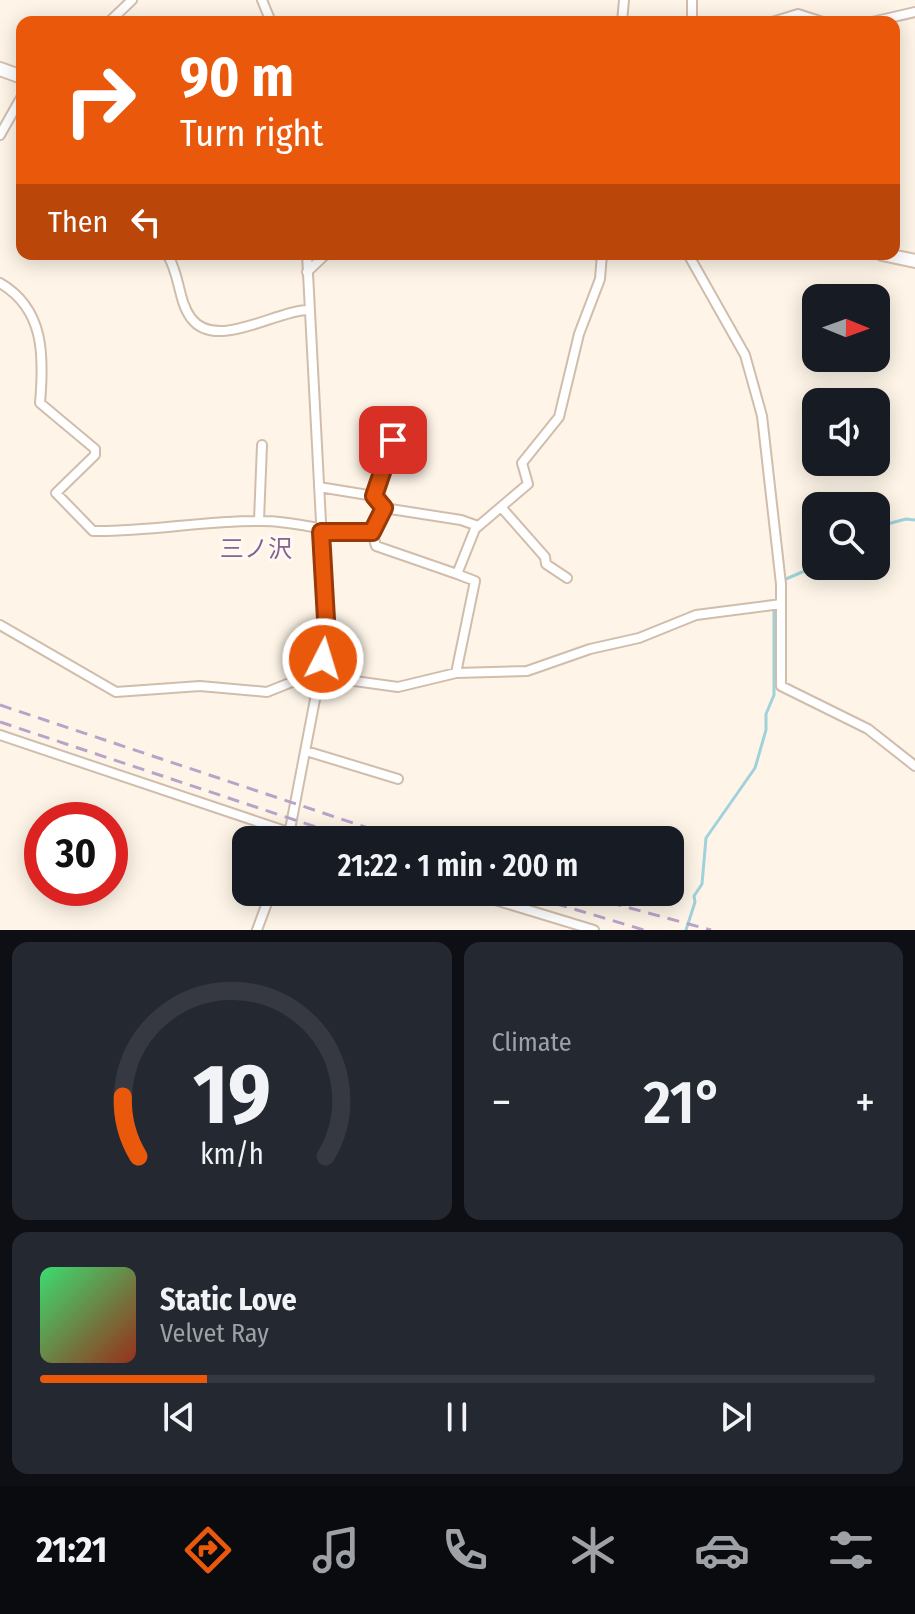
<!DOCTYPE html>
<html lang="en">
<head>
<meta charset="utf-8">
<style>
  :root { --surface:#171b24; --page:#242831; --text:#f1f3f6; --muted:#9ea1a6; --line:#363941; --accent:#ea580c }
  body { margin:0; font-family:"Fira Sans Condensed","Noto Sans JP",sans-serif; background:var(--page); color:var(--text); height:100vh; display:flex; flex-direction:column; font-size:30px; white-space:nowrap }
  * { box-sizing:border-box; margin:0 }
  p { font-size:26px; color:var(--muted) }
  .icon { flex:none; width:44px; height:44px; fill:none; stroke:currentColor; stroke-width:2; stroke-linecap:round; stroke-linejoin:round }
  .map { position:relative; height:930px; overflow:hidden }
  .details { display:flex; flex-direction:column; gap:12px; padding:12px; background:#0d0f14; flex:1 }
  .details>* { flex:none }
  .banner { position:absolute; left:16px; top:16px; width:884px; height:244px; border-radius:16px; box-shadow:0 4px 20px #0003; background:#ea580c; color:#fff; overflow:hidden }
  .needle { width:52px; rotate:91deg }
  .buttons { position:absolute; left:802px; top:284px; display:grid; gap:16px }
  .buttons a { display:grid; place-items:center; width:88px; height:88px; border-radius:16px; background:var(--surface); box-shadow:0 4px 20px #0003; font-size:40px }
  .speed { position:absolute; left:24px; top:802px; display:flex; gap:16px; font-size:40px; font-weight:700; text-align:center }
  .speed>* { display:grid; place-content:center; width:104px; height:104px; border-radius:50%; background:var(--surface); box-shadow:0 4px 20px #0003; line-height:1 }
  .speed .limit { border:12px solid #d22; background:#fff; color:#111 }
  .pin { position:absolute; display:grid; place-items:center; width:68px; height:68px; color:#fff; margin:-34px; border-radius:16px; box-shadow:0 4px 12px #0006 }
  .me { position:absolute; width:88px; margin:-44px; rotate:5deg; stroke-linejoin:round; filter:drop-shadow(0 0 6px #0008) }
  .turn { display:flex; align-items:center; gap:28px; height:168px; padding:0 32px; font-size:36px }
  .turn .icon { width:104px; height:104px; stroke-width:2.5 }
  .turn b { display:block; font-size:56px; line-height:68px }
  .then { display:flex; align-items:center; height:76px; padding:0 32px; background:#0003; gap:16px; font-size:30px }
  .big { font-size:60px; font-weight:600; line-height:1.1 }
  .details .card { flex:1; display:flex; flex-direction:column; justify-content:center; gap:12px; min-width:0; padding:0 28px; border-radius:16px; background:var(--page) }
  .details .dial { align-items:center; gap:0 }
  .dial svg { height:208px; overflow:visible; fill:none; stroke:var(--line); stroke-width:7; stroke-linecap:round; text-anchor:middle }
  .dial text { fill:var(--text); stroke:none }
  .song { display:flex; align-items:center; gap:24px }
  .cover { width:96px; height:96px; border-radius:12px; background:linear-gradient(135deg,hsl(140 70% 55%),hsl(10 70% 35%)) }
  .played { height:8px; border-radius:4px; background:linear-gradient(90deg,var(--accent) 20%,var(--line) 20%) }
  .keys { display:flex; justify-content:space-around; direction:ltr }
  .heat { display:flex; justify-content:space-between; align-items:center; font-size:44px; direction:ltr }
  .details .tiles { flex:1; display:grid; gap:12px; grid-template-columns:1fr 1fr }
  .card:last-child { grid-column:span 2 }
  .trip { position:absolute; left:232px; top:826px; width:452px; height:80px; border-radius:16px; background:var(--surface); box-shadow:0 4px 20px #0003; font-weight:600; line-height:80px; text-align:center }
  .dock { display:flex; height:128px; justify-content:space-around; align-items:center; background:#090b0e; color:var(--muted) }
  .dock .icon { width:56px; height:56px }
  .dock .active { color:var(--accent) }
  .dock b { font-size:36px; color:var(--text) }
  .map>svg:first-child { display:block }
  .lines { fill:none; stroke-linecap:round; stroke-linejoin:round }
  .stream { stroke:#a0d2db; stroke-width:3 }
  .street-casing { stroke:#d1bdac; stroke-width:12 }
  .secondary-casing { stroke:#d7bfac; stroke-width:16 }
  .street { stroke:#fff; stroke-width:8 }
  .secondary { stroke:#fff; stroke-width:12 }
  .rail { stroke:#b9a4c9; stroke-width:3; stroke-dasharray:12 8; stroke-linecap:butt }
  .route-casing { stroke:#983908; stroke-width:20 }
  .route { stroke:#ea580c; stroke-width:14 }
  .labels { text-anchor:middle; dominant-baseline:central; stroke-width:6; stroke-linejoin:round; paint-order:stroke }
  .neighbourhood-label { font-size:24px; fill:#856296; stroke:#fff9ef }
</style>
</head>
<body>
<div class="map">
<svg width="915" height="930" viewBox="0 0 915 930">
  <rect width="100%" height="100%" fill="#fef5e8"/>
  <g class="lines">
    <path class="stream" d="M876 527 906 519 915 520
      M786 579 816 566
      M686 930 695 902 694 896 702 884 706 838 755 768 766 730V714L774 695V608"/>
    <defs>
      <path id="street" d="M262 0 271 22
        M692 0V22
        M109 22 132 0
        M622 22 624 0
        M772 22 798 14 823 22
        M872 22 915 12
        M0 135 22 96
        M167 254C180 274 178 301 191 318 216 352 278 309 309 310
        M688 254 745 355 762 416 781 584V686L868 729 915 766
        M307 272 326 254
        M0 283C45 309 44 357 40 403L95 449V455L56 493 93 531C150 532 205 520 262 521 302 521 330 535 372 532
        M319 487 374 496 384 508 461 520 478 526
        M374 496 393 440 417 446
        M501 507 545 557 546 564 567 578
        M384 508 372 532 376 546 457 574
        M259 520 262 445
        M0 625 116 692 200 686 267 692 292 682 340 679 398 687 456 673 527 671 590 649 639 638 696 615 781 604
        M456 673 475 581 457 574 475 529 528 484 522 463 559 417 579 334 600 279 602 254
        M0 735 312 840
        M306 751 398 779
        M288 840 327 637 307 254
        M469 892 594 930
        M257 930 271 892"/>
      <path id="secondary" d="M0 69 22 77
        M882 254 915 261"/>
    </defs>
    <use href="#street" class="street-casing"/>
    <use href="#secondary" class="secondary-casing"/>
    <use href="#street" class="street"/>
    <use href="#secondary" class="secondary"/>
    <path class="rail" d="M0 705 404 840
      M0 722 355 840
      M498 892 528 901
      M517 892 644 930
      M571 892 711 930"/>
  </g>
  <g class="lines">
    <defs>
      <path id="route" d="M323 659 327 637 321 532H372L384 508 374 496 393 440"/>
    </defs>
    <use href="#route" class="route-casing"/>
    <use href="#route" class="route"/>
  </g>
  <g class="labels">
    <g class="neighbourhood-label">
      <text x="256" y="549">三ノ沢</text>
    </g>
  </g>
</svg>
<div class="buttons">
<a><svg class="needle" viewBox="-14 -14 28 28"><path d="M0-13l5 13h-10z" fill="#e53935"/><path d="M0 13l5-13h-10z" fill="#9ea1a6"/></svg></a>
<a><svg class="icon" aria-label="sound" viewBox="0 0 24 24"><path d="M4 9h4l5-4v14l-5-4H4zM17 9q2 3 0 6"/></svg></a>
<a><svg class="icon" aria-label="search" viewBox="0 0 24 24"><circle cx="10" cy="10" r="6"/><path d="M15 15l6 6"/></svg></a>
</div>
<div class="speed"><div class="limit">30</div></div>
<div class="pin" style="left:393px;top:440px;background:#d93025"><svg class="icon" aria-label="arrive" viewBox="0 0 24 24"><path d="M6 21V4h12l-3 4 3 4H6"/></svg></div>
<svg class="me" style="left:323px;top:659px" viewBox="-20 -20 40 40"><circle r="17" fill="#ea580c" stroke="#fff" stroke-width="3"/><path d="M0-11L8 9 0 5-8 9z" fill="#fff"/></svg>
<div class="trip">21:22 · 1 min · 200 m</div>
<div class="banner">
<div class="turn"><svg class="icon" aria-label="right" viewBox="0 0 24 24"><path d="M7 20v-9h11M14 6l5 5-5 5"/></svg><div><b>90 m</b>Turn right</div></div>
<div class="then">Then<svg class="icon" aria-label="left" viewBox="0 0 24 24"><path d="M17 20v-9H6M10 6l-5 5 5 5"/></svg></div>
</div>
</div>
<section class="details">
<div class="tiles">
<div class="card dial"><svg viewBox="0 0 100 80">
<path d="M14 69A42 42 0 1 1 86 69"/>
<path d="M14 69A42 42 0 0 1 8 46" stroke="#ea580c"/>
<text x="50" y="56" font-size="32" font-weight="700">19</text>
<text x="50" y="72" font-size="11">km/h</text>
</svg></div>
<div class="card"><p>Climate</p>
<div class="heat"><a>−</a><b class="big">21°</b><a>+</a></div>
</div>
<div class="card">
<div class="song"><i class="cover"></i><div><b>Static Love</b><p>Velvet Ray</p></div></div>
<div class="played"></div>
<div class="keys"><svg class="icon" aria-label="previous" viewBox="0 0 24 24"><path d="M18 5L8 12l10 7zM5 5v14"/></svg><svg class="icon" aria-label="pause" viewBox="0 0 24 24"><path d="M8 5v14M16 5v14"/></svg><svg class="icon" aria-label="next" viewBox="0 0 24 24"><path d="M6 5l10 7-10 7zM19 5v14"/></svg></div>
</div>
</div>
</section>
<nav class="dock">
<b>21:21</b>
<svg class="icon active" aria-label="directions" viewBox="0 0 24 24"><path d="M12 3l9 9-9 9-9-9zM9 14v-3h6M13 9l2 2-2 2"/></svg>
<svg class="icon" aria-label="music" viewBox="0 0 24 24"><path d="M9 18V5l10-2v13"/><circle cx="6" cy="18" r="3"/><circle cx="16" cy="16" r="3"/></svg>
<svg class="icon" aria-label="phone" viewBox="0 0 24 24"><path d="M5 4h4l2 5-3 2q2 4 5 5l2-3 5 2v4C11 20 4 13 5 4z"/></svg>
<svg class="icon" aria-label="climate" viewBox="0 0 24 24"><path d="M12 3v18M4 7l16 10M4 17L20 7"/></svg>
<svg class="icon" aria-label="car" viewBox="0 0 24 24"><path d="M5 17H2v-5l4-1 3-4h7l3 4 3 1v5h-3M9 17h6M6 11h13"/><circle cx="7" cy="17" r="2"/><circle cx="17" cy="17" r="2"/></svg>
<svg class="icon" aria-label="filters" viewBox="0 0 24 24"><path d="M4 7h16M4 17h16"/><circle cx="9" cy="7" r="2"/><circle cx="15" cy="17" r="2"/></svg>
</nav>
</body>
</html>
